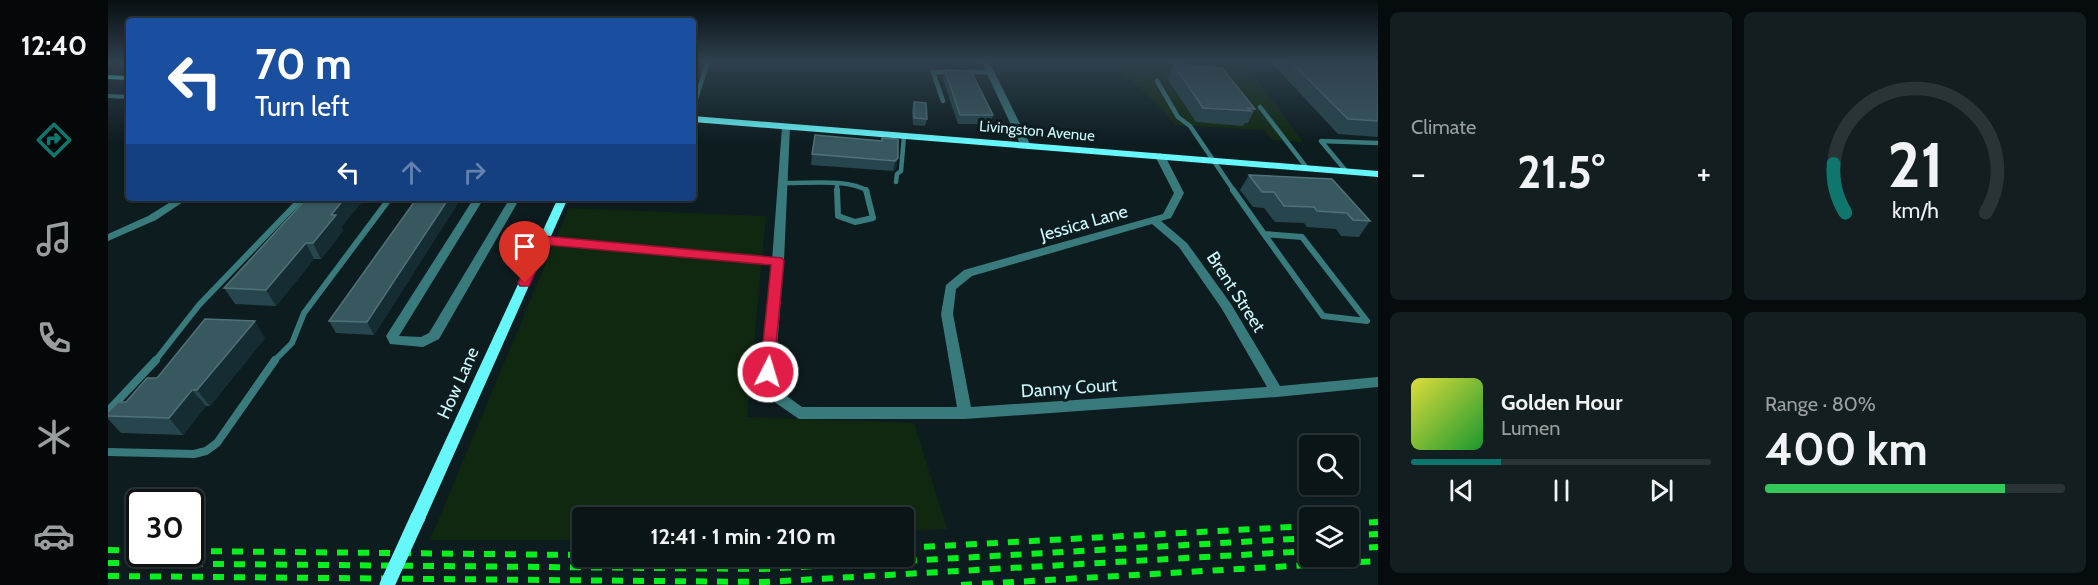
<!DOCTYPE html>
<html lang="en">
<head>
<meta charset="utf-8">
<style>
  :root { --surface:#0a1517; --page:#131e20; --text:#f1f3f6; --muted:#999fa1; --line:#2a3436; --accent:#0f766e }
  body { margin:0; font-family:Cabin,sans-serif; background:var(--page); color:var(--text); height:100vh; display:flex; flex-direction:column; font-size:22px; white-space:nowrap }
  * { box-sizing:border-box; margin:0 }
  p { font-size:20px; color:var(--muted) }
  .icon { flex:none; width:33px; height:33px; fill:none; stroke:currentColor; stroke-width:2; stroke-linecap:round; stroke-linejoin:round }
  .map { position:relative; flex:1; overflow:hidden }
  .side { display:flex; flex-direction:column; gap:12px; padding:12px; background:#060c0d; width:720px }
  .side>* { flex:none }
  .banner { position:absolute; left:18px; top:18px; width:570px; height:183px; border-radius:6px; box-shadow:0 2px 4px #0004,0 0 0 2px var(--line); background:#1a4fa0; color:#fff; overflow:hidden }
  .tools { position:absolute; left:1191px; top:435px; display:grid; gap:12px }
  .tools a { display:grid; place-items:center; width:60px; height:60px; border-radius:6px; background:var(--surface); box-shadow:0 2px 4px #0004,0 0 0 2px var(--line); font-size:30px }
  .speed { position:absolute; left:18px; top:489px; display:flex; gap:12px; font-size:30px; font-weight:700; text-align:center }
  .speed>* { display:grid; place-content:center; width:78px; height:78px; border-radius:50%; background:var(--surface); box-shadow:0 2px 4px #0004,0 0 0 2px var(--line); line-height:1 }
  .speed .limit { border:3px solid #111; border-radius:9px; background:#fff; color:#111 }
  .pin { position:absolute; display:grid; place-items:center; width:51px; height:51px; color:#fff; margin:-62px -26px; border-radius:50% 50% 50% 0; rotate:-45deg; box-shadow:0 0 6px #0007 }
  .pin .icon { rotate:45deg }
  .me { position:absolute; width:66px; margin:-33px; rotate:5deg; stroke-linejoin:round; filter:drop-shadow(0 0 4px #0008) }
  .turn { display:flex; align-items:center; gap:21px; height:126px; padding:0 30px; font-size:27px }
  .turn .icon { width:78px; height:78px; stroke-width:2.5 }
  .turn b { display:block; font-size:42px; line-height:51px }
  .lanes { display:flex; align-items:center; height:57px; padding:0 30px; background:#0003; justify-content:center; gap:30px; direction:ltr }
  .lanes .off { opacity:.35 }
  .big { font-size:45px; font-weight:700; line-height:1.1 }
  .side .card { flex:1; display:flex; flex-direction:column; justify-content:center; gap:9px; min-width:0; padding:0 21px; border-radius:9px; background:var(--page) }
  .side .dial { align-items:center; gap:0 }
  .dial svg { height:156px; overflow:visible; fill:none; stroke:var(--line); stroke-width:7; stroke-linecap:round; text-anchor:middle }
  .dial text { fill:var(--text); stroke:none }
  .song { display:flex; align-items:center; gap:18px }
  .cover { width:72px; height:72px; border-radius:9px; background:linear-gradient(135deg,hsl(60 70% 55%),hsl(130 70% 35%)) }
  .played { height:6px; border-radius:3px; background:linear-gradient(90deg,var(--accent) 30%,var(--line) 30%) }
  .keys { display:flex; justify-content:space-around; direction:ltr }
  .heat { display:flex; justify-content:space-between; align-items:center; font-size:33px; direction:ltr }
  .charge { height:9px; border-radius:4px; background:linear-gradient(90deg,#34c759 80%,var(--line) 0) }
  .side .tiles { flex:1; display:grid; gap:12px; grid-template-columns:repeat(2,1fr) }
  .trip { position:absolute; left:464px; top:507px; width:342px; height:60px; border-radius:6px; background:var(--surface); box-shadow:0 2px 4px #0004,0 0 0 2px var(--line); font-weight:700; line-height:60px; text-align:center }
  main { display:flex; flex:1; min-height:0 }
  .dock { display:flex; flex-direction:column; width:108px; justify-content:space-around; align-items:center; background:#040809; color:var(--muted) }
  .dock .icon { width:42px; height:42px }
  .dock .selected { color:var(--accent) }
  .dock b { font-size:27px; color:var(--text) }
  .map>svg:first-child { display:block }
  .green { fill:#112810 }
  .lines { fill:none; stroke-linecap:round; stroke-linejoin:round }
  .service-far2 { stroke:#397a7d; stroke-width:4.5 }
  .service-far1 { stroke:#397a7d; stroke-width:6 }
  .service { stroke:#397a7d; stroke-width:8 }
  .minor { fill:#397a7d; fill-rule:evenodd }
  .secondary { fill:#66f7fb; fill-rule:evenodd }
  .rail { stroke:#07ef1e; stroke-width:6; stroke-dasharray:11 10; stroke-linecap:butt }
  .secondary-bridge { stroke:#66f7fb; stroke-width:15 }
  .wall { fill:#26454c }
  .shaded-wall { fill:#142c32 }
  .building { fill:#37585f; stroke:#4f7178; stroke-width:1.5 }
  .route { fill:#e11d48; stroke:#92132f; stroke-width:1.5 }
  .labels { text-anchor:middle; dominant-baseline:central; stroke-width:6; stroke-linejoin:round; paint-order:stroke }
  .far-street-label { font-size:15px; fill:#ccf8fe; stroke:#0d1c1f }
  .street-label { font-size:18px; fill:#ccf8fe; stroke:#0d1c1f }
</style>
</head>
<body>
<main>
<nav class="dock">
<b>12:40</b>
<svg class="icon selected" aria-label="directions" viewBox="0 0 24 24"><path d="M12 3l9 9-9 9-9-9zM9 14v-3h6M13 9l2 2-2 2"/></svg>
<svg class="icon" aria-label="music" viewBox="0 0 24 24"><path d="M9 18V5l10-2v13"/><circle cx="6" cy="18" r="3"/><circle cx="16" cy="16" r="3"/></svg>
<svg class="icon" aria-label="phone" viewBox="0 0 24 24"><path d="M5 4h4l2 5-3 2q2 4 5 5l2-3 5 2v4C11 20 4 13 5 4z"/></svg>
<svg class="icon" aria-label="climate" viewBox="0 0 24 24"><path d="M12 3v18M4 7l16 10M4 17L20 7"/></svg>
<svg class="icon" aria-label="car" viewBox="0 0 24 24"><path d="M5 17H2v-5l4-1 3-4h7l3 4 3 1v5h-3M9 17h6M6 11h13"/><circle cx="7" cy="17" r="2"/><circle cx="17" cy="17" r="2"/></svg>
</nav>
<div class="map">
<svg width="1270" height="585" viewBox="0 0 1270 585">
  <rect width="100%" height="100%" fill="#0d1c1f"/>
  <path class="green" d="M1001 61 1136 62 1195 142 1164 140 1156 130 1067 125 1054 109Z
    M461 208 658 216 639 417 806 423 839 529 795 532V518H474V540H322Z"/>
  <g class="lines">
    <path class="service-far2" d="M856 72H882
      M1049 81 1070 117 1082 126 1126 191
      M835 101 825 72H842
      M1152 107 1199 168
      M585 108 600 61
      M1238 171 1213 141 1270 143
      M788 182 789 174 793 171 796 136
      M674 183C695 184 742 178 759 191
      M729 185V191"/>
    <path class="service-far1" d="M729 190 730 216 747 222 765 218 758 190
      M1125 190 1156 234
      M1156 234 1194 237 1259 321 1215 316Z
      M436 240 670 261
      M47 361 91 305 194 198
      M166 361 184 343 196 313 282 198"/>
    <path class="service" d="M0 411 48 360
      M0 452 86 454 98 451 109 443 167 360"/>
    <path class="minor" d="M873 61H881L923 146 921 148H915L913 146Z
      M0 94 21 95V99L0 98Z
      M678 124 682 127 676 261 667 372 676 394 694 407H849L833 314 838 285 856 270 1055 214 1066 193 1047 156 1052 153 1057 156 1076 193 1063 218 1053 221 1079 243 1123 304 1172 386 1270 377V387L1169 397 857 419H691L665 401 653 372 664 261 674 127ZM1044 224 1071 247 1114 309 1159 387 863 407 845 314 848 289 864 276Z
      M69 198H81L48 220 0 241V234L40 216Z
      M121 198H153L154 200C147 205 128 203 121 198Z
      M366 198H376L291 336 313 337 321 333 402 198H412L331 339 315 347 282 344 278 336Z"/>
    <path class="secondary" d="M0 75 21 76V80L0 79Z
      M585 116 1270 171V177L585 122Z
      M450 198H460L318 517 316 522 310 524 304 522 302 517Z"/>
    <path class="rail" d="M1240 524 1270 522
      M1240 536 1270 534
      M795 548 1202 526
      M1240 549 1270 547
      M0 550 32 551
      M82 551 474 555
      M0 563 656 569 1202 538
      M0 576 657 582 1202 551
      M853 585 1270 561"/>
    <path class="secondary-bridge" d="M279 585 310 517"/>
  </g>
  <path class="wall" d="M1162 61H1270V137L1230 134Z
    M1065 64 1147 109 1140 123H1137L1135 126 1088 122 1059 78Z
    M837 70 885 115 883 124H850L835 79Z
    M806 102 819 119 817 126 805 125 804 110Z
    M790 139 788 169 785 171 703 165 704 154 773 140Z
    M1141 175 1262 221 1251 237 1233 236 1228 229 1199 227 1196 223 1167 222 1156 208 1145 207 1132 190Z
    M199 198H257L233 227 235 231 213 259H206L168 306 127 304 116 288Z
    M309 198H353L266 335 228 333 221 321Z
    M157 338 102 406H98L75 435 13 433 0 419V412L18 402 49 378Z"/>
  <path class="shaded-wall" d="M790 158 788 169 785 171 787 161Z
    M237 198H257L233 227 235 231 213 259 205 243 223 215Z
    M341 198H353L266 335 259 322Z
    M198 243 206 259 168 306 158 290Z
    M147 321 157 338 102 406 89 390Z
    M84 390 98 406 75 435 61 418Z"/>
  <path class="building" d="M1182 61H1270V121L1240 119Z
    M1065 64 1114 68 1147 109 1140 108 1143 111 1095 108Z
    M837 70 863 71 885 115H852Z
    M806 102 818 103 819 119 806 118Z
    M707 135 774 141V138L790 139V158L787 161 704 154Z
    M1141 175 1224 179 1262 221 1245 220 1239 213 1209 211 1206 207 1176 206 1166 192H1154Z
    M199 198H237L223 215H228L205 243H198L158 290 116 288Z
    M309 198H341L259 322 221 321Z
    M97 319 147 321 89 390H84L61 418 0 416V412L10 402H18L39 378H49Z"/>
  <linearGradient id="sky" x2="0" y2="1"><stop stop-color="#070f11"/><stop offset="0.43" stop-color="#2f404d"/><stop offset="1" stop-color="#2f404d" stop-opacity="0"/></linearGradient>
  <rect width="1270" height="143" fill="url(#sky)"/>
  <path class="route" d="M436 236 674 258 676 261 665 377H654L652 372 663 265 440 245 421 286H412L410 283 430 240Z"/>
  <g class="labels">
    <g class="far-street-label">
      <text transform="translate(929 131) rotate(5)">Livingston Avenue</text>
    </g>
    <g class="street-label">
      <text transform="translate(976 223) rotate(-16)">Jessica Lane</text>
      <text transform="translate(1128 292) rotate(57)">Brent Street</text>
      <text transform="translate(350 383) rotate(-66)">How Lane</text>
      <text transform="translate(961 388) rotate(-4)">Danny Court</text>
    </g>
  </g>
</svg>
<div class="tools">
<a><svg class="icon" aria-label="search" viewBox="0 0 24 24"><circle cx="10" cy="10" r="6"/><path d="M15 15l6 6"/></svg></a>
<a><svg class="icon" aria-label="layers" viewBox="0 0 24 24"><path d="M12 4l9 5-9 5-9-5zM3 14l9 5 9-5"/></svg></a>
</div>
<div class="speed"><div class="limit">30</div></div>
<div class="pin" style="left:417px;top:283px;background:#d93025"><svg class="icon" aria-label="arrive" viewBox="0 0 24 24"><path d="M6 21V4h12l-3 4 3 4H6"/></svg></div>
<svg class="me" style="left:660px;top:372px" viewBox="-20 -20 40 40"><circle r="17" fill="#e11d48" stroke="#fff" stroke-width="3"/><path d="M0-11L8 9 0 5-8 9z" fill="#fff"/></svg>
<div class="trip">12:41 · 1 min · 210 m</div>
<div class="banner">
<div class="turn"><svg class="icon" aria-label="left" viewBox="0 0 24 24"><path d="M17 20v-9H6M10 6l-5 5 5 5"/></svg><div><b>70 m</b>Turn left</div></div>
<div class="lanes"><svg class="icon" aria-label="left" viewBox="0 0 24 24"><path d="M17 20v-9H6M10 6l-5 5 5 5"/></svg><svg class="icon off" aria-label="ahead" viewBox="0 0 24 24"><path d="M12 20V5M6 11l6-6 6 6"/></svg><svg class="icon off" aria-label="right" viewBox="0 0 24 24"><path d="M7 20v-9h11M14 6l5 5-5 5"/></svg></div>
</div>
</div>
<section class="side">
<div class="tiles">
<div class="card"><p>Climate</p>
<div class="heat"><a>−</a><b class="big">21.5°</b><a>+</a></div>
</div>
<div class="card dial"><svg viewBox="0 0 100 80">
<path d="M14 69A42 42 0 1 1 86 69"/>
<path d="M14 69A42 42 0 0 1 8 44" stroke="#0f766e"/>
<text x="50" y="56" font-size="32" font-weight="700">21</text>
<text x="50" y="72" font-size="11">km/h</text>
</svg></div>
<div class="card">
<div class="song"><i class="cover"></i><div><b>Golden Hour</b><p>Lumen</p></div></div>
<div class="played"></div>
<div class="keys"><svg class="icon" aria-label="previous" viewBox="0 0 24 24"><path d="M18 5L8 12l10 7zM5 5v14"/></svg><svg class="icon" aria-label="pause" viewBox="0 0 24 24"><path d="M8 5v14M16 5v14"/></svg><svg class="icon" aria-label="next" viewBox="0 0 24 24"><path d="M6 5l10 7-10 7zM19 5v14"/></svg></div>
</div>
<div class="card"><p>Range · 80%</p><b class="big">400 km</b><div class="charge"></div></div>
</div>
</section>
</main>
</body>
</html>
